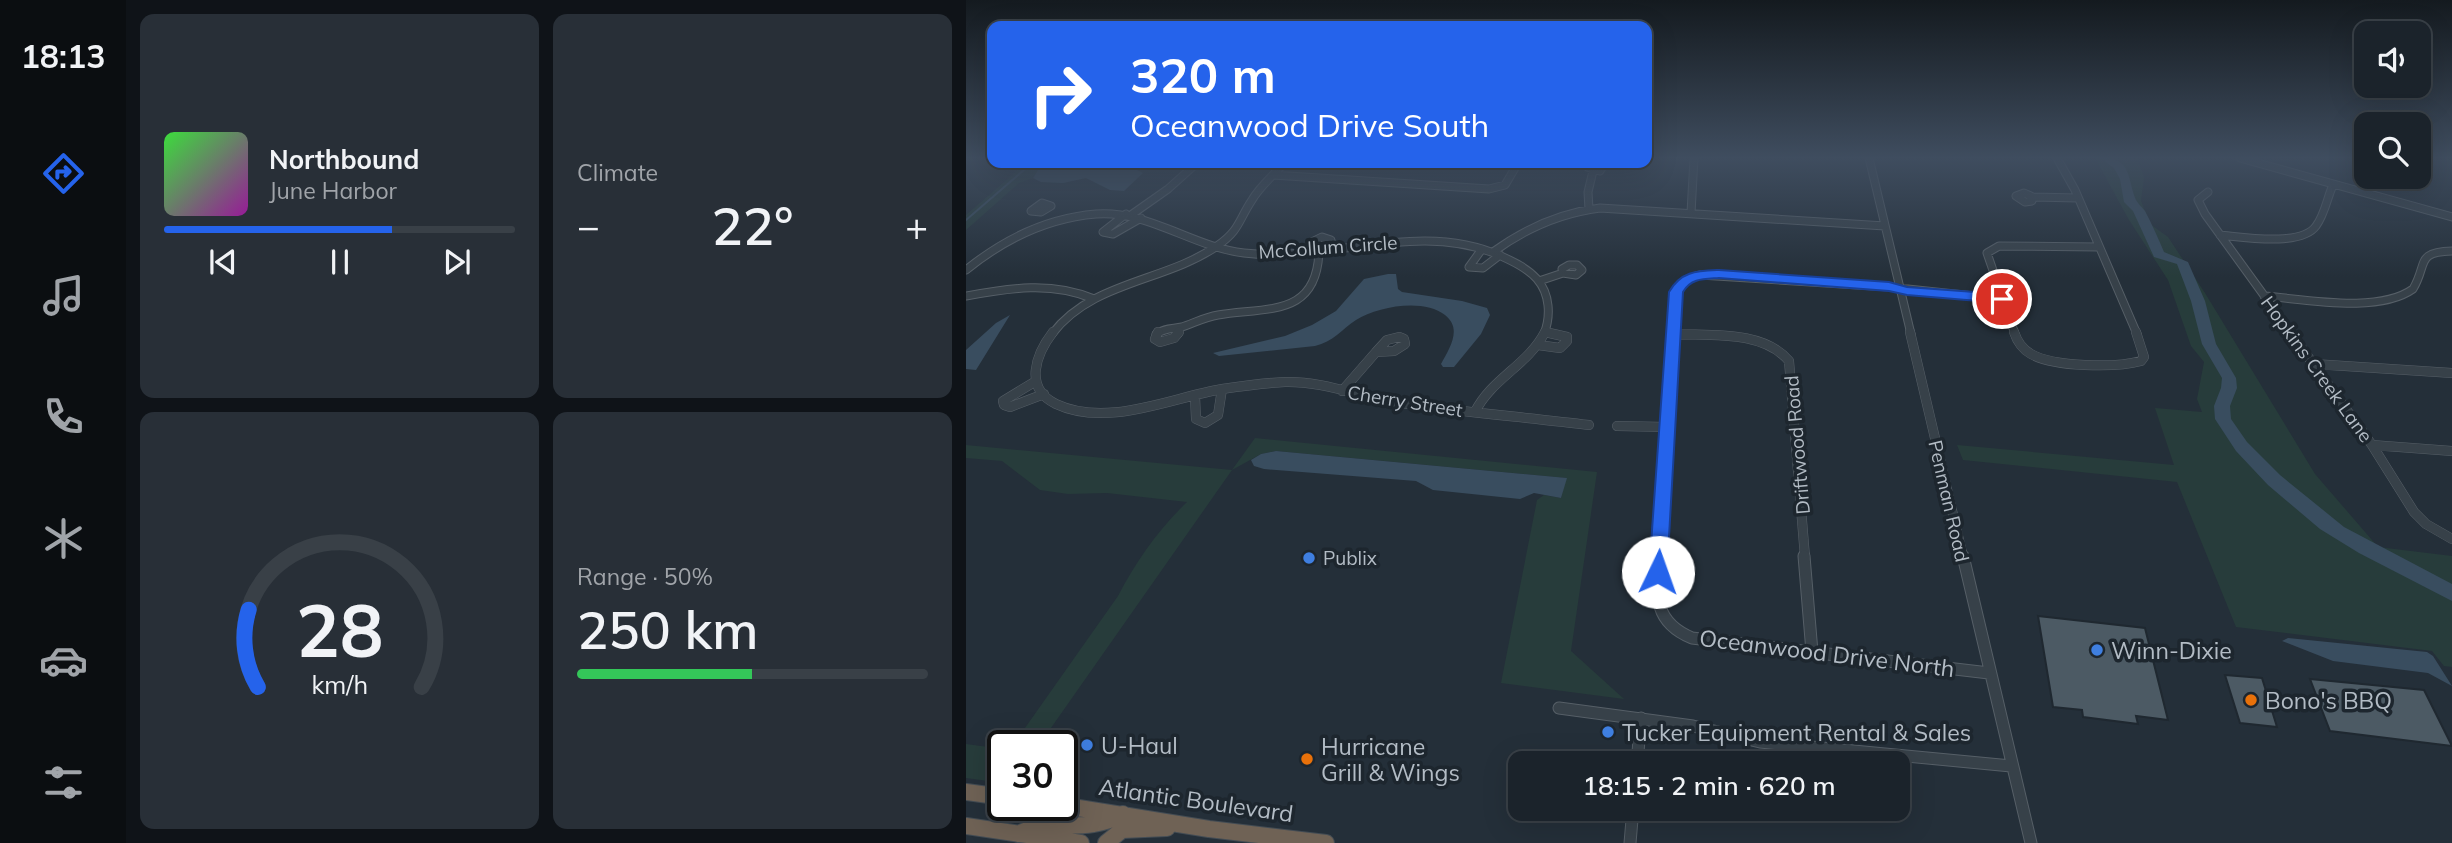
<!DOCTYPE html>
<html lang="en">
<head>
<meta charset="utf-8">
<style>
  :root { --surface:#1b232b; --page:#282f37; --text:#f1f3f6; --muted:#a0a4a9; --line:#394047; --accent:#2563eb }
  body { margin:0; font-family:Mulish,sans-serif; background:var(--page); color:var(--text); height:100vh; display:flex; flex-direction:column; font-size:26px; white-space:nowrap }
  * { box-sizing:border-box; margin:0 }
  p { font-size:23px; color:var(--muted) }
  .icon { flex:none; width:38px; height:38px; fill:none; stroke:currentColor; stroke-width:2; stroke-linecap:round; stroke-linejoin:round }
  .map { position:relative; flex:1; overflow:hidden }
  .drawer { display:flex; flex-direction:column; gap:14px; padding:14px; background:#0f1318; width:840px }
  .drawer>* { flex:none }
  .guide { position:absolute; left:21px; top:21px; width:665px; height:147px; border-radius:14px; box-shadow:0 7px 28px #0002,0 0 0 2px var(--line); background:#2563eb; color:#fff; overflow:hidden }
  .buttons { position:absolute; left:1388px; top:21px; display:grid; gap:14px }
  .buttons a { display:grid; place-items:center; width:77px; height:77px; border-radius:14px; background:var(--surface); box-shadow:0 7px 28px #0002,0 0 0 2px var(--line); font-size:35px }
  .speed { position:absolute; left:21px; top:730px; display:flex; gap:14px; font-size:35px; font-weight:700; text-align:center }
  .speed>* { display:grid; place-content:center; width:91px; height:91px; border-radius:50%; background:var(--surface); box-shadow:0 7px 28px #0002,0 0 0 2px var(--line); line-height:1 }
  .speed .limit { border:4px solid #111; border-radius:10px; background:#fff; color:#111 }
  .pin { position:absolute; display:grid; place-items:center; width:60px; height:60px; color:#fff; margin:-30px; border:4px solid #fff; border-radius:50%; box-shadow:0 2px 7px #0007 }
  .me { position:absolute; width:77px; margin:-38px; rotate:3deg; stroke-linejoin:round; filter:drop-shadow(0 0 5px #0008) }
  .turn { display:flex; align-items:center; gap:24px; height:147px; padding:0 28px; font-size:32px }
  .turn .icon { width:91px; height:91px; stroke-width:2.5 }
  .turn b { display:block; font-size:49px; line-height:60px }
  .big { font-size:52px; font-weight:600; line-height:1.1 }
  .drawer .tile { flex:1; display:flex; flex-direction:column; justify-content:center; gap:10px; min-width:0; padding:0 24px; border-radius:14px; background:var(--page) }
  .drawer .dial { align-items:center; gap:0 }
  .dial svg { height:182px; overflow:visible; fill:none; stroke:var(--line); stroke-width:7; stroke-linecap:round; text-anchor:middle }
  .dial text { fill:var(--text); stroke:none }
  .song { display:flex; align-items:center; gap:21px }
  .cover { width:84px; height:84px; border-radius:10px; background:linear-gradient(135deg,hsl(120 70% 55%),hsl(300 70% 35%)) }
  .played { height:7px; border-radius:4px; background:linear-gradient(90deg,var(--accent) 65%,var(--line) 65%) }
  .keys { display:flex; justify-content:space-around; direction:ltr }
  .heat { display:flex; justify-content:space-between; align-items:center; font-size:38px; direction:ltr }
  .charge { height:10px; border-radius:5px; background:linear-gradient(90deg,#34c759 50%,var(--line) 0) }
  .drawer .tiles { flex:1; display:grid; gap:14px; grid-template-columns:repeat(2,1fr) }
  .trip { position:absolute; left:542px; top:751px; width:402px; height:70px; border-radius:14px; background:var(--surface); box-shadow:0 7px 28px #0002,0 0 0 2px var(--line); font-weight:600; line-height:70px; text-align:center }
  main { display:flex; flex:1; min-height:0 }
  .dock { display:flex; flex-direction:column; width:126px; justify-content:space-around; align-items:center; background:#0b0e11; color:var(--muted) }
  .dock .icon { width:49px; height:49px }
  .dock .on { color:var(--accent) }
  .dock b { font-size:32px; color:var(--text) }
  .map>svg:first-child { display:block }
  .green { fill:#273c3b }
  .water { fill:#394d5f }
  .lines { fill:none; stroke-linecap:round; stroke-linejoin:round }
  .stream { stroke:#394d5f; stroke-width:2 }
  .river { fill:#394d5f; fill-rule:evenodd }
  .building { fill:#4c5a64; stroke:#1f2830; stroke-width:2 }
  .minor-far2-casing { stroke:#565f67; stroke-width:9 }
  .minor-far1-casing { stroke:#565f67; stroke-width:10 }
  .minor-casing { stroke:#565f67; stroke-width:13 }
  .highway-casing { stroke:#434c54; stroke-width:18 }
  .minor-far2 { stroke:#374149; stroke-width:7 }
  .minor-far1 { stroke:#374149; stroke-width:9 }
  .minor { stroke:#374149; stroke-width:11 }
  .highway { stroke:#6f6255; stroke-width:16 }
  .route { fill:#2563eb; stroke:#184099; stroke-width:2 }
  .shop-dot { fill:#3f7fe0; stroke:#1d262e; stroke-width:2.5 }
  .food-dot { fill:#e8710a; stroke:#1d262e; stroke-width:2.5 }
  .labels { text-anchor:middle; dominant-baseline:central; stroke-width:7; stroke-linejoin:round; paint-order:stroke }
  .street-label { font-size:19px; fill:#b3bcc5; stroke:#1d262e }
  .poi-label { font-size:19px; fill:#b3bcc5; stroke:#1d262e; text-anchor:start }
  .near-poi-label { font-size:23px; fill:#b3bcc5; stroke:#1d262e; text-anchor:start }
  .near-street-label { font-size:23px; fill:#b3bcc5; stroke:#1d262e }
</style>
</head>
<body>
<main>
<nav class="dock">
<b>18:13</b>
<svg class="icon on" aria-label="directions" viewBox="0 0 24 24"><path d="M12 3l9 9-9 9-9-9zM9 14v-3h6M13 9l2 2-2 2"/></svg>
<svg class="icon" aria-label="music" viewBox="0 0 24 24"><path d="M9 18V5l10-2v13"/><circle cx="6" cy="18" r="3"/><circle cx="16" cy="16" r="3"/></svg>
<svg class="icon" aria-label="phone" viewBox="0 0 24 24"><path d="M5 4h4l2 5-3 2q2 4 5 5l2-3 5 2v4C11 20 4 13 5 4z"/></svg>
<svg class="icon" aria-label="climate" viewBox="0 0 24 24"><path d="M12 3v18M4 7l16 10M4 17L20 7"/></svg>
<svg class="icon" aria-label="car" viewBox="0 0 24 24"><path d="M5 17H2v-5l4-1 3-4h7l3 4 3 1v5h-3M9 17h6M6 11h13"/><circle cx="7" cy="17" r="2"/><circle cx="17" cy="17" r="2"/></svg>
<svg class="icon" aria-label="filters" viewBox="0 0 24 24"><path d="M4 7h16M4 17h16"/><circle cx="9" cy="7" r="2"/><circle cx="15" cy="17" r="2"/></svg>
</nav>
<section class="drawer">
<div class="tiles">
<div class="tile">
<div class="song"><i class="cover"></i><div><b>Northbound</b><p>June Harbor</p></div></div>
<div class="played"></div>
<div class="keys"><svg class="icon" aria-label="previous" viewBox="0 0 24 24"><path d="M18 5L8 12l10 7zM5 5v14"/></svg><svg class="icon" aria-label="pause" viewBox="0 0 24 24"><path d="M8 5v14M16 5v14"/></svg><svg class="icon" aria-label="next" viewBox="0 0 24 24"><path d="M6 5l10 7-10 7zM19 5v14"/></svg></div>
</div>
<div class="tile"><p>Climate</p>
<div class="heat"><a>−</a><b class="big">22°</b><a>+</a></div>
</div>
<div class="tile dial"><svg viewBox="0 0 100 80">
<path d="M14 69A42 42 0 1 1 86 69"/>
<path d="M14 69A42 42 0 0 1 10 35" stroke="#2563eb"/>
<text x="50" y="56" font-size="32" font-weight="700">28</text>
<text x="50" y="72" font-size="11">km/h</text>
</svg></div>
<div class="tile"><p>Range · 50%</p><b class="big">250 km</b><div class="charge"></div></div>
</div>
</section>
<div class="map">
<svg width="1486" height="843" viewBox="0 0 1486 843">
  <rect width="100%" height="100%" fill="#242f39"/>
  <path class="green" d="M1129 158H1171L1178 177 1175 201 1184 224 1202 237 1239 293 1349 474 1412 547 1486 556V667L1478 666 1466 651 1270 627 1211 482 997 460 991 445 1208 465 1189 408 1236 412 1231 399 1238 362 1225 346 1202 280 1163 220Z
    M60 163H88L72 170 67 178 53 183 0 230V215Z
    M289 438 631 472 605 651 658 699 535 683 571 500 578 495 595 498 600 478 310 451 295 454 266 470 73 745H47L152 596C170 561 193 529 221 502L141 493 102 494 74 490 36 461 0 458V445L266 470Z
    M0 744 37 749V783L0 778Z"/>
  <path class="water" d="M88 163 169 169 177 173 158 191 144 190 120 178 97 183 75 182 67 178 72 170Z
    M422 274H430L432 289 436 292 496 301 521 308 524 315 515 334 488 367H477L475 364C483 349 497 329 479 315 458 298 412 306 390 320 376 329 367 342 349 346L253 356 247 353 319 336 346 325 370 311 398 279Z
    M44 315 10 370 0 369V350L30 323Z
    M310 451 601 478 595 498 568 493 554 499 467 490 450 481 298 469 288 466 285 460 295 454Z
    M1322 638 1461 652 1467 656 1486 686 1462 673 1367 661 1316 641Z"/>
  <g class="lines">
    <path class="stream" d="M0 220 66 163"/>
    <path class="river" d="M1134 158C1165 158 1161 175 1169 198 1171 203 1176 207 1179 211 1186 224 1192 238 1198 252L1222 262 1239 301 1250 344 1270 378 1271 388 1264 406 1265 419 1281 442 1314 475 1378 527 1486 584V601L1393 553 1354 529 1302 485 1270 451 1249 419 1248 406 1255 388 1256 378 1236 344 1225 301 1211 264 1188 257 1167 211 1158 202 1154 179 1148 168Z"/>
  </g>
  <path class="building" d="M1072 616 1179 628 1202 720 1170 716 1172 724 1117 717 1116 710 1087 707Z
    M1259 675 1296 678 1311 727 1274 723Z
    M1344 679 1458 690 1486 746 1364 731Z"/>
  <g class="lines">
    <defs>
      <path id="minor-far2" d="M903 158 945 334
        M1091 158 1109 190 1171 334
        M1274 158 1486 217
        M628 163 637 166 634 171 621 167Z
        M307 175 523 189 539 185 552 163
        M1242 192 1232 200 1239 214 1326 334
        M1058 193 1067 197 1066 201 1059 202 1050 196Z
        M1067 197 1112 198
        M76 203 85 206 75 212 65 211Z
        M623 209 622 192 627 171
        M725 213 728 158
        M160 214 137 232 147 234 175 218
        M165 215 202 189 231 163
        M1254 235C1277 237 1335 247 1350 226 1359 214 1361 198 1367 185
        M516 249 503 267 517 268 534 255
        M338 252 346 242 356 237 365 240 366 249
        M527 252C560 228 594 213 634 208L919 226
        M603 265H611L616 270 610 275 597 273 596 269Z
        M0 270C37 240 81 218 130 214 182 210 227 247 278 253 363 263 453 219 535 256 548 262 561 268 571 279 584 294 585 316 578 334
        M573 281 597 273
        M0 296C44 288 86 281 128 299
        M1298 296C1339 299 1412 314 1447 289 1462 264 1449 252 1486 251
        M211 328 212 334
        M579 332 587 334
        M86 334C126 281 199 282 251 246 274 230 272 221 286 200 294 186 308 175 318 163
        M190 334C198 328 206 329 216 327 228 323 239 317 252 315 302 307 351 317 353 251
        M707 334C709 309 704 281 734 275L923 287 1036 299
        M1049 334 1021 253 1033 246 1133 247"/>
      <path id="minor-far1" d="M87 332C70 354 57 388 90 404 141 428 204 398 256 389 276 386 298 383 319 382 356 381 392 396 428 402 493 412 558 417 623 425
        M192 332 189 339 194 342 208 338 213 332
        M944 332 997 557
        M1048 332C1051 341 1056 349 1065 354 1088 367 1149 368 1175 361L1178 357 1170 332
        M1324 332 1406 445 1448 512 1460 524 1486 539
        M708 334C745 336 797 330 823 361L839 557
        M433 337 438 339 439 344 428 351 410 352 421 340Z
        M572 345 594 348 601 341V337L579 332
        M1348 364 1486 373
        M70 381 37 401 38 405 44 407 78 394
        M376 391 410 352
        M229 396 230 419 239 423 252 415 256 389
        M509 412C525 379 562 365 579 332
        M651 426 701 427
        M1406 445 1486 451
        M694 557 708 332"/>
      <path id="minor" d="M694 556C691 592 685 621 726 638L1023 673
        M838 556 846 652
        M997 556 1065 843
        M593 708 727 726 794 742 1045 766
        M671 763 675 718
        M664 843 667 808"/>
      <path id="highway" d="M0 792 37 797
        M94 805 243 829 360 843
        M0 826 115 843
        M52 834C89 816 116 836 157 814
        M140 843 156 830 201 828"/>
    </defs>
    <use href="#minor-far2" class="minor-far2-casing"/>
    <use href="#minor-far1" class="minor-far1-casing"/>
    <use href="#minor" class="minor-casing"/>
    <use href="#highway" class="highway-casing"/>
    <use href="#minor-far2" class="minor-far2"/>
    <use href="#minor-far1" class="minor-far1"/>
    <use href="#minor" class="minor"/>
    <use href="#highway" class="highway"/>
  </g>
  <linearGradient id="sky" x2="0" y2="1"><stop stop-color="#141a1f"/><stop offset="0.57" stop-color="#3f4d5f"/><stop offset="1" stop-color="#3f4d5f" stop-opacity="0"/></linearGradient>
  <rect width="1486" height="277" fill="url(#sky)"/>
  <path class="route" d="M753 270 923 282 941 287 1036 294 1043 299 1036 303 941 295 923 291 753 278C738 279 725 278 717 292L701 572 699 577 692 580 686 577 683 572 703 292C715 271 731 271 753 270Z"/>
  <g class="shop-dot">
    <circle cx="343" cy="558" r="7"/>
    <circle cx="1131" cy="650" r="7"/>
    <circle cx="642" cy="732" r="7"/>
    <circle cx="121" cy="745" r="7"/>
  </g>
  <g class="food-dot">
    <circle cx="1285" cy="700" r="7"/>
    <circle cx="341" cy="759" r="7"/>
  </g>
  <g class="labels">
    <g class="street-label">
      <text transform="translate(362 247) rotate(-4)">McCollum Circle</text>
      <text transform="translate(1351 369) rotate(54)">Hopkins Creek Lane</text>
      <text transform="translate(439 401) rotate(9)">Cherry Street</text>
      <text transform="translate(831 445) rotate(-95)">Driftwood Road</text>
      <text transform="translate(983 501) rotate(77)">Penman Road</text>
    </g>
    <g class="poi-label">
      <text x="357" y="558">Publix</text>
    </g>
    <g class="near-poi-label">
      <text x="1145" y="650">Winn-Dixie</text>
      <text x="1299" y="700">Bono's BBQ</text>
      <text x="656" y="732">Tucker Equipment Rental &amp; Sales</text>
      <text x="135" y="745">U-Haul</text>
      <text x="355" y="746">Hurricane<tspan x="355" dy="26">Grill &amp; Wings</tspan></text>
    </g>
    <g class="near-street-label">
      <text transform="translate(861 653) rotate(7)">Oceanwood Drive North</text>
      <text transform="translate(230 800) rotate(8)">Atlantic Boulevard</text>
    </g>
  </g>
</svg>
<div class="buttons">
<a><svg class="icon" aria-label="sound" viewBox="0 0 24 24"><path d="M4 9h4l5-4v14l-5-4H4zM17 9q2 3 0 6"/></svg></a>
<a><svg class="icon" aria-label="search" viewBox="0 0 24 24"><circle cx="10" cy="10" r="6"/><path d="M15 15l6 6"/></svg></a>
</div>
<div class="speed"><div class="limit">30</div></div>
<div class="pin" style="left:1036px;top:299px;background:#d93025"><svg class="icon" aria-label="arrive" viewBox="0 0 24 24"><path d="M6 21V4h12l-3 4 3 4H6"/></svg></div>
<svg class="me" style="left:692px;top:572px" viewBox="-20 -20 40 40"><circle r="19" fill="#fff"/><path d="M0-13L10 11 0 6-10 11z" fill="#2563eb"/></svg>
<div class="trip">18:15 · 2 min · 620 m</div>
<div class="guide">
<div class="turn"><svg class="icon" aria-label="right" viewBox="0 0 24 24"><path d="M7 20v-9h11M14 6l5 5-5 5"/></svg><div><b>320 m</b>Oceanwood Drive South</div></div>
</div>
</div>
</main>
</body>
</html>
